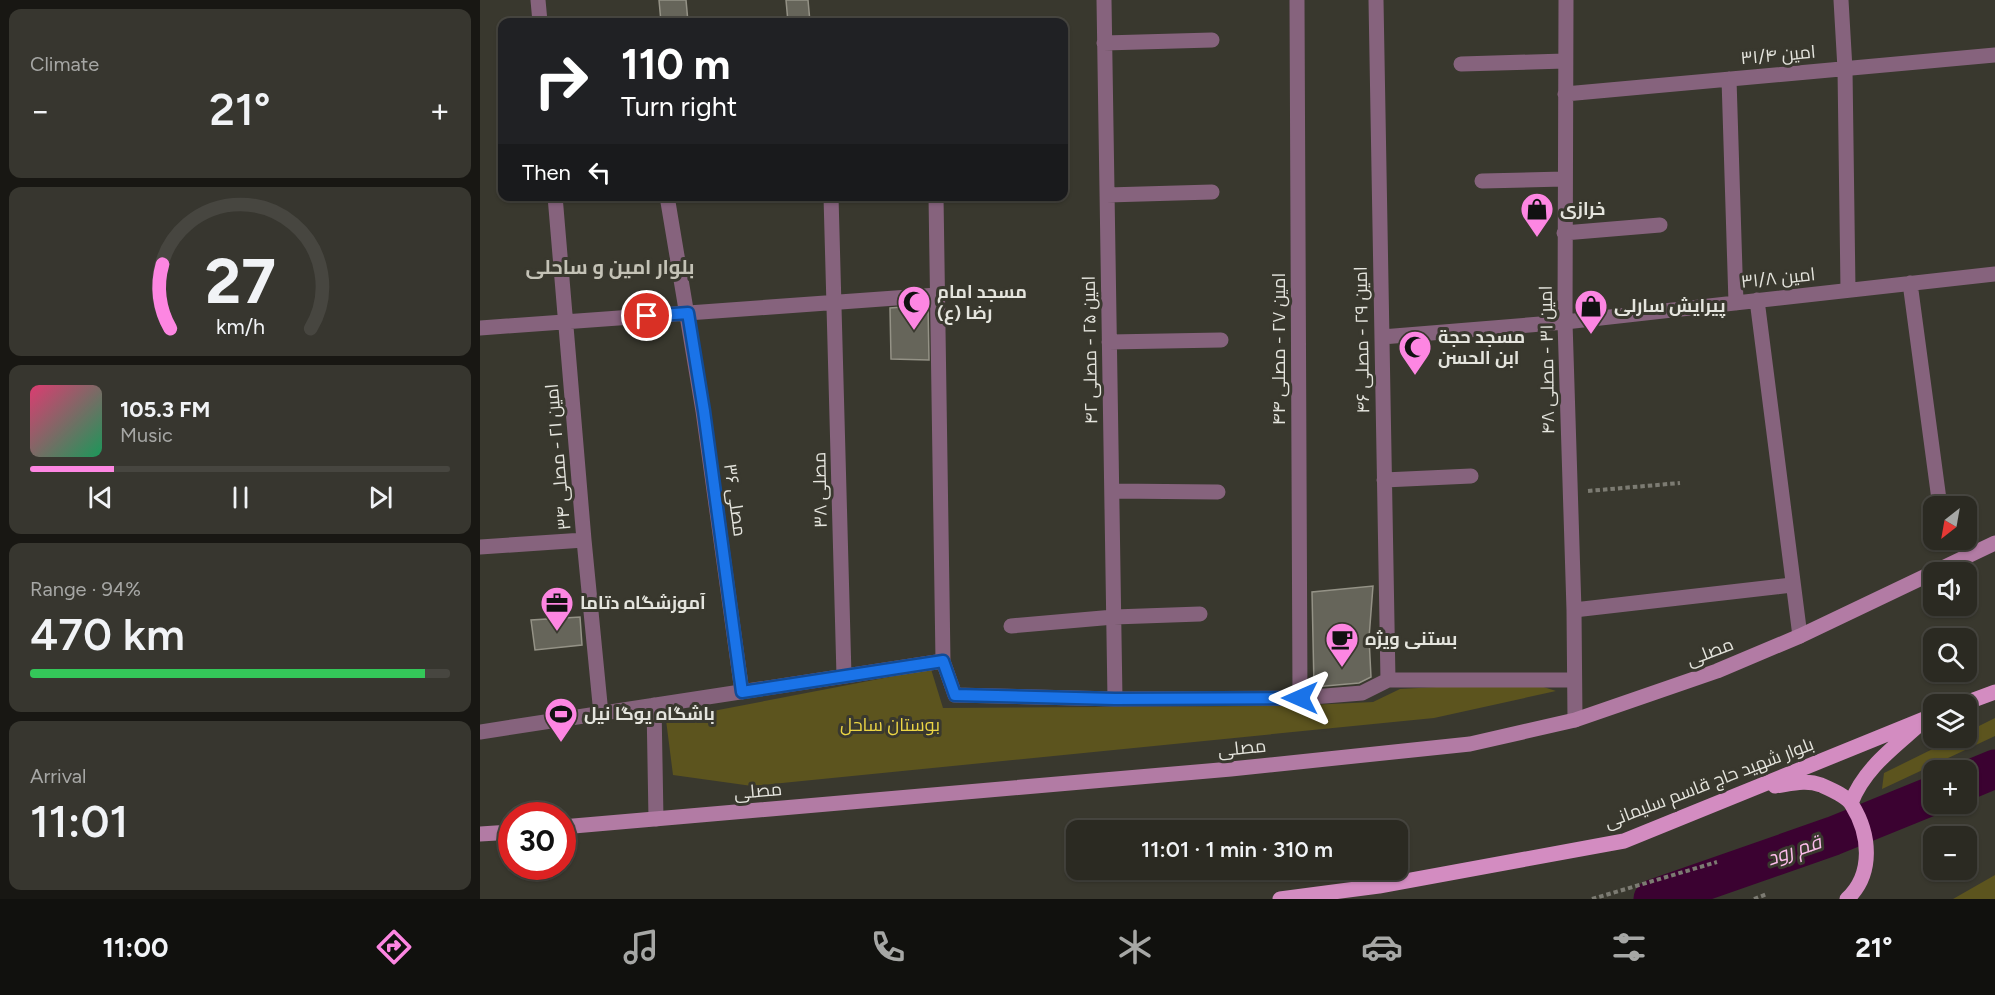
<!DOCTYPE html>
<html lang="en">
<head>
<meta charset="utf-8">
<style>
  :root { --surface:#2b2a22; --page:#37362f; --text:#f1f3f6; --muted:#a6a7a5; --line:#474640; --accent:#fd86e2 }
  body { margin:0; font-family:Figtree,Cairo,sans-serif; background:var(--page); color:var(--text); height:100vh; display:flex; flex-direction:column; font-size:22px; white-space:nowrap }
  * { box-sizing:border-box; margin:0 }
  p { font-size:20px; color:var(--muted) }
  .icon { flex:none; width:33px; height:33px; fill:none; stroke:currentColor; stroke-width:2; stroke-linecap:round; stroke-linejoin:round }
  .map { position:relative; flex:1; overflow:hidden }
  .sheet { display:flex; flex-direction:column; gap:9px; padding:9px; background:#181713; width:480px }
  .sheet>* { flex:none }
  .hud { position:absolute; left:18px; top:18px; width:570px; height:183px; border-radius:12px; box-shadow:0 2px 4px #0004,0 0 0 2px var(--line); background:#202124; color:#fff; overflow:hidden }
  .needle { width:39px; rotate:211deg }
  .fabs { position:absolute; left:1443px; top:496px; display:grid; gap:12px }
  .fabs a { display:grid; place-items:center; width:54px; height:54px; border-radius:12px; background:var(--surface); box-shadow:0 2px 4px #0004,0 0 0 2px var(--line); font-size:30px }
  .speed { position:absolute; left:18px; top:802px; display:flex; gap:12px; font-size:30px; font-weight:700; text-align:center }
  .speed>* { display:grid; place-content:center; width:78px; height:78px; border-radius:50%; background:var(--surface); box-shadow:0 2px 4px #0004,0 0 0 2px var(--line); line-height:1 }
  .speed .limit { border:9px solid #d22; background:#fff; color:#111 }
  .pin { position:absolute; display:grid; place-items:center; width:51px; height:51px; color:#fff; margin:-26px; border:3px solid #fff; border-radius:50%; box-shadow:0 2px 6px #0007 }
  .me { position:absolute; width:66px; margin:-33px; rotate:270deg; stroke-linejoin:round; filter:drop-shadow(0 0 4px #0008) }
  .turn { display:flex; align-items:center; gap:21px; height:126px; padding:0 24px; font-size:27px }
  .turn .icon { width:78px; height:78px; stroke-width:2.5 }
  .turn b { display:block; font-size:42px; line-height:51px }
  .then { display:flex; align-items:center; height:57px; padding:0 24px; background:#0003; gap:12px; font-size:22px }
  .big { font-size:45px; font-weight:600; line-height:1.1 }
  .sheet .widget { flex:1; display:flex; flex-direction:column; justify-content:center; gap:9px; min-width:0; padding:0 21px; border-radius:12px; background:var(--page) }
  .sheet .dial { align-items:center; gap:0 }
  .dial svg { height:156px; overflow:visible; fill:none; stroke:var(--line); stroke-width:7; stroke-linecap:round; text-anchor:middle }
  .dial text { fill:var(--text); stroke:none }
  .song { display:flex; align-items:center; gap:18px }
  .cover { width:72px; height:72px; border-radius:9px; background:linear-gradient(135deg,hsl(340 70% 55%),hsl(150 70% 35%)) }
  .played { height:6px; border-radius:3px; background:linear-gradient(90deg,var(--accent) 20%,var(--line) 20%) }
  .keys { display:flex; justify-content:space-around; direction:ltr }
  .heat { display:flex; justify-content:space-between; align-items:center; font-size:33px; direction:ltr }
  .charge { height:9px; border-radius:4px; background:linear-gradient(90deg,#34c759 94%,var(--line) 0) }
  .trip { position:absolute; left:586px; top:820px; width:342px; height:60px; border-radius:12px; background:var(--surface); box-shadow:0 2px 4px #0004,0 0 0 2px var(--line); font-weight:600; line-height:60px; text-align:center }
  .menu { display:flex; height:96px; justify-content:space-around; align-items:center; background:#11110e; color:var(--muted) }
  .menu .icon { width:42px; height:42px }
  .menu .active { color:var(--accent) }
  .menu b { font-size:27px; color:var(--text) }
  main { display:flex; flex:1; min-height:0 }
  .map>svg:first-child { display:block }
  .green { fill:#5c541e }
  .lines { fill:none; stroke-linecap:round; stroke-linejoin:round }
  .river { stroke:#3b0231; stroke-width:39 }
  .building { fill:#66655a; stroke:#949286; stroke-width:1.5 }
  .path { stroke:#7c7b72; stroke-width:4; stroke-dasharray:4.5 3; stroke-linecap:butt }
  .street { stroke:#86637d; stroke-width:15 }
  .secondary { stroke:#b27ba4; stroke-width:15 }
  .primary { stroke:#d38cc1; stroke-width:15 }
  .route-casing { stroke:#114b97; stroke-width:15 }
  .route { stroke:#1a73e8; stroke-width:10 }
  .labels { text-anchor:middle; dominant-baseline:central; stroke-width:6; stroke-linejoin:round; paint-order:stroke }
  .street-label { font-size:18px; fill:#e4e4dd; stroke:#39382e }
  .poi-label { font-size:18px; font-weight:bold; fill:#e4e4dd; stroke:#39382e; text-anchor:start }
  .park-label { font-size:18px; fill:#ecd644; stroke:#39382e }
  .neighbourhood-label { font-size:20px; font-weight:bold; fill:#c4c2b6; stroke:#39382e }
  .water-label { font-size:20px; font-style:italic; fill:#fcbceb; stroke:#39382e }
</style>
</head>
<body>
<main>
<section class="sheet">
<div class="widget"><p>Climate</p>
<div class="heat"><a>−</a><b class="big">21°</b><a>+</a></div>
</div>
<div class="widget dial"><svg viewBox="0 0 100 80">
<path d="M14 69A42 42 0 1 1 86 69"/>
<path d="M14 69A42 42 0 0 1 10 36" stroke="#fd86e2"/>
<text x="50" y="56" font-size="32" font-weight="700">27</text>
<text x="50" y="72" font-size="11">km/h</text>
</svg></div>
<div class="widget">
<div class="song"><i class="cover"></i><div><b>105.3 FM</b><p>Music</p></div></div>
<div class="played"></div>
<div class="keys"><svg class="icon" aria-label="previous" viewBox="0 0 24 24"><path d="M18 5L8 12l10 7zM5 5v14"/></svg><svg class="icon" aria-label="pause" viewBox="0 0 24 24"><path d="M8 5v14M16 5v14"/></svg><svg class="icon" aria-label="next" viewBox="0 0 24 24"><path d="M6 5l10 7-10 7zM19 5v14"/></svg></div>
</div>
<div class="widget"><p>Range · 94%</p><b class="big">470 km</b><div class="charge"></div></div>
<div class="widget"><p>Arrival</p><b class="big">11:01</b></div>
</section>
<div class="map">
<svg width="1515" height="899" viewBox="0 0 1515 899">
  <rect width="100%" height="100%" fill="#39382e"/>
  <path class="green" d="M451 669 463 708 809 706 893 702 920 689 1048 682 1076 691 954 718 272 786 193 775 186 720Z
    M1515 718V736L1402 789 1404 773 1475 738H1486L1487 732Z
    M1515 875V899H1473Z"/>
  <g class="lines">
    <path class="river" d="M1486 781 1515 769
      M1173 899 1353 836 1454 795"/>
  </g>
  <path class="building" d="M179 0H206L208 22H181Z
    M306 0H328L330 22H308Z
    M448 305 449 360 411 359 410 308Z
    M893 586 889 638 891 677 879 683 834 687 832 592Z
    M100 617 102 645 55 650 51 620Z"/>
  <g class="lines">
    <path class="path" d="M1108 491 1200 483
      M1465 540 1466 549
      M1112 899 1237 862
      M1274 899 1287 894"/>
    <path class="street" d="M58 0 60 22
      M624 0 635 699
      M817 0 820 698
      M896 0 908 680
      M1086 0 1085 322 1094 610 1095 720
      M1361 0 1365 69 1368 290
      M624 43 732 40
      M981 64 1085 61
      M1249 79 1256 303
      M1085 94 1515 55
      M1002 181 1084 179
      M627 195 732 192
      M75 196 104 540 121 714
      M187 196 223 411 262 692
      M351 196 364 676
      M456 196 463 661
      M1084 233 1180 225
      M1430 283 1460 507
      M1277 300 1320 636
      M0 328 457 295
      M902 337 1085 322 1515 274
      M629 342 741 340
      M904 480 991 476
      M632 491 738 492
      M0 547 104 540
      M1094 610 1312 585
      M531 626 634 617 720 614
      M174 705 176 819
      M0 732 463 661 475 695 635 699 820 698 882 693 908 680H1094"/>
    <path class="secondary" d="M82 827 751 769 990 744 1095 720 1237 671 1320 636 1515 543
      M0 834 32 832"/>
    <path class="primary" d="M1480 705 1515 692
      M1295 786C1310 784 1326 779 1341 785 1350 789 1367 796 1372 805 1390 834 1394 874 1367 899
      M1371 803C1384 769 1412 749 1439 725
      M800 899 899 886 1144 841 1454 715"/>
  </g>
  <g class="lines">
    <defs>
      <path id="route" d="M167 316 208 313 224 411 262 692 463 661 475 695 635 699 820 698"/>
    </defs>
    <use href="#route" class="route-casing"/>
    <use href="#route" class="route"/>
  </g>
  <defs>
    <symbol id="shop-pin" viewBox="-11 -11 22 30"><path d="M0 17L-7.5 6A9.5 9.5 0 1 1 7.5 6Z" fill="#fd86e2" stroke="#39382e"/><path d="M-5-2.5h2.3a2.7 3.5 0 0 1 5.4 0H5L5.5 6h-11ZM-1.5-2.5h3a1.5 2.3 0 0 0-3 0Z" fill="#111"/></symbol>
    <symbol id="mosque-pin" viewBox="-11 -11 22 30"><path d="M0 17L-7.5 6A9.5 9.5 0 1 1 7.5 6Z" fill="#fd86e2" stroke="#39382e"/><path d="M3.5-4.9A6 6 0 1 0 3.5 4.9A5 5 0 1 1 3.5-4.9Z" fill="#111"/></symbol>
    <symbol id="office-pin" viewBox="-11 -11 22 30"><path d="M0 17L-7.5 6A9.5 9.5 0 1 1 7.5 6Z" fill="#fd86e2" stroke="#39382e"/><path d="M-6-3h4V-5.5h4V-3h4V5H-6ZM-1-4.5V-3h2v-1.5ZM-6 0V1H6V0Z" fill="#111"/></symbol>
    <symbol id="cafe-pin" viewBox="-11 -11 22 30"><path d="M0 17L-7.5 6A9.5 9.5 0 1 1 7.5 6Z" fill="#fd86e2" stroke="#39382e"/><path d="M-5.5-4.5H6V0H3Q3 3.5 0 3.5H-2.5Q-5.5 3.5-5.5 0ZM3-3.2v2h1.7v-2ZM-6 4.5H4V6H-6Z" fill="#111"/></symbol>
    <symbol id="stadium-pin" viewBox="-11 -11 22 30"><path d="M0 17L-7.5 6A9.5 9.5 0 1 1 7.5 6Z" fill="#fd86e2" stroke="#39382e"/><path d="M0-5a6.5 5 0 1 0 0 10a6.5 5 0 1 0 0-10ZM-3.5-1.8h7v3.6h-7Z" fill="#111"/></symbol>
  </defs>
  <g fill-rule="evenodd">
    <use href="#shop-pin" x="1038" y="190" width="38" height="52"/>
    <use href="#mosque-pin" x="415" y="283" width="38" height="52"/>
    <use href="#shop-pin" x="1092" y="287" width="38" height="52"/>
    <use href="#mosque-pin" x="916" y="328" width="38" height="52"/>
    <use href="#office-pin" x="58" y="584" width="38" height="52"/>
    <use href="#cafe-pin" x="843" y="620" width="38" height="52"/>
    <use href="#stadium-pin" x="62" y="695" width="38" height="52"/>
  </g>
  <g class="labels">
    <g class="street-label">
      <text transform="translate(1298 55) rotate(-5)">امین ۳۱/۴</text>
      <text transform="translate(1298 278) rotate(-6)">امین ۳۱/۸</text>
      <text transform="translate(882 340) rotate(-91)">امین ۲۹ - مصلی ۴۶</text>
      <text transform="translate(799 349) rotate(-90)">امین ۲۷ - مصلی ۴۴</text>
      <text transform="translate(610 350) rotate(-91)">امین ۲۵ - مصلی ۴۲</text>
      <text transform="translate(1067 360) rotate(-91)">امین ۳۱ - مصلی ۴۸</text>
      <text transform="translate(78 457) rotate(-95)">امین ۲۱ - مصلی ۳۴</text>
      <text transform="translate(340 490) rotate(-91)">مصلی ۳۸</text>
      <text transform="translate(255 500) rotate(82)">مصلی ۳۶</text>
      <text transform="translate(1230 652) rotate(-21)">مصلی</text>
      <text transform="translate(762 748) rotate(-6)">مصلی</text>
      <text transform="translate(1229 783) rotate(-21)">بلوار شهید حاج قاسم سلیمانی</text>
      <text transform="translate(278 791) rotate(-5)">مصلی</text>
    </g>
    <g class="poi-label">
      <text x="1080" y="209">خرازی</text>
      <text x="457" y="292">مسجد امام<tspan x="457" dy="21">رضا (ع)</tspan></text>
      <text x="1134" y="306">پیرایش سارلی</text>
      <text x="958" y="337">مسجد حجة<tspan x="958" dy="21">ابن الحسن</tspan></text>
      <text x="100" y="603">آموزشگاه دتاما</text>
      <text x="885" y="639">بستنی ویژه</text>
      <text x="104" y="714">باشگاه یوگا نیل</text>
    </g>
    <g class="park-label">
      <text x="410" y="725">بوستان ساحل</text>
    </g>
    <g class="neighbourhood-label">
      <text x="130" y="267">بلوار امین و ساحلی</text>
    </g>
    <g class="water-label">
      <text transform="translate(1314 850) rotate(-19)">قم رود</text>
    </g>
  </g>
</svg>
<div class="fabs">
<a><svg class="needle" viewBox="-14 -14 28 28"><path d="M0-13l5 13h-10z" fill="#e53935"/><path d="M0 13l5-13h-10z" fill="#a6a7a5"/></svg></a>
<a><svg class="icon" aria-label="sound" viewBox="0 0 24 24"><path d="M4 9h4l5-4v14l-5-4H4zM17 9q2 3 0 6"/></svg></a>
<a><svg class="icon" aria-label="search" viewBox="0 0 24 24"><circle cx="10" cy="10" r="6"/><path d="M15 15l6 6"/></svg></a>
<a><svg class="icon" aria-label="layers" viewBox="0 0 24 24"><path d="M12 4l9 5-9 5-9-5zM3 14l9 5 9-5"/></svg></a>
<a>+</a>
<a>−</a>
</div>
<div class="speed"><div class="limit">30</div></div>
<div class="pin" style="left:167px;top:316px;background:#d93025"><svg class="icon" aria-label="arrive" viewBox="0 0 24 24"><path d="M6 21V4h12l-3 4 3 4H6"/></svg></div>
<svg class="me" style="left:820px;top:698px" viewBox="-20 -20 40 40"><path d="M0-17L14 15 0 8-14 15z" fill="#1a73e8" stroke="#fff" stroke-width="4"/></svg>
<div class="trip">11:01 · 1 min · 310 m</div>
<div class="hud">
<div class="turn"><svg class="icon" aria-label="right" viewBox="0 0 24 24"><path d="M7 20v-9h11M14 6l5 5-5 5"/></svg><div><b>110 m</b>Turn right</div></div>
<div class="then">Then<svg class="icon" aria-label="left" viewBox="0 0 24 24"><path d="M17 20v-9H6M10 6l-5 5 5 5"/></svg></div>
</div>
</div>
</main>
<nav class="menu">
<b>11:00</b>
<svg class="icon active" aria-label="directions" viewBox="0 0 24 24"><path d="M12 3l9 9-9 9-9-9zM9 14v-3h6M13 9l2 2-2 2"/></svg>
<svg class="icon" aria-label="music" viewBox="0 0 24 24"><path d="M9 18V5l10-2v13"/><circle cx="6" cy="18" r="3"/><circle cx="16" cy="16" r="3"/></svg>
<svg class="icon" aria-label="phone" viewBox="0 0 24 24"><path d="M5 4h4l2 5-3 2q2 4 5 5l2-3 5 2v4C11 20 4 13 5 4z"/></svg>
<svg class="icon" aria-label="climate" viewBox="0 0 24 24"><path d="M12 3v18M4 7l16 10M4 17L20 7"/></svg>
<svg class="icon" aria-label="car" viewBox="0 0 24 24"><path d="M5 17H2v-5l4-1 3-4h7l3 4 3 1v5h-3M9 17h6M6 11h13"/><circle cx="7" cy="17" r="2"/><circle cx="17" cy="17" r="2"/></svg>
<svg class="icon" aria-label="filters" viewBox="0 0 24 24"><path d="M4 7h16M4 17h16"/><circle cx="9" cy="7" r="2"/><circle cx="15" cy="17" r="2"/></svg>
<b>21°</b>
</nav>
</body>
</html>
